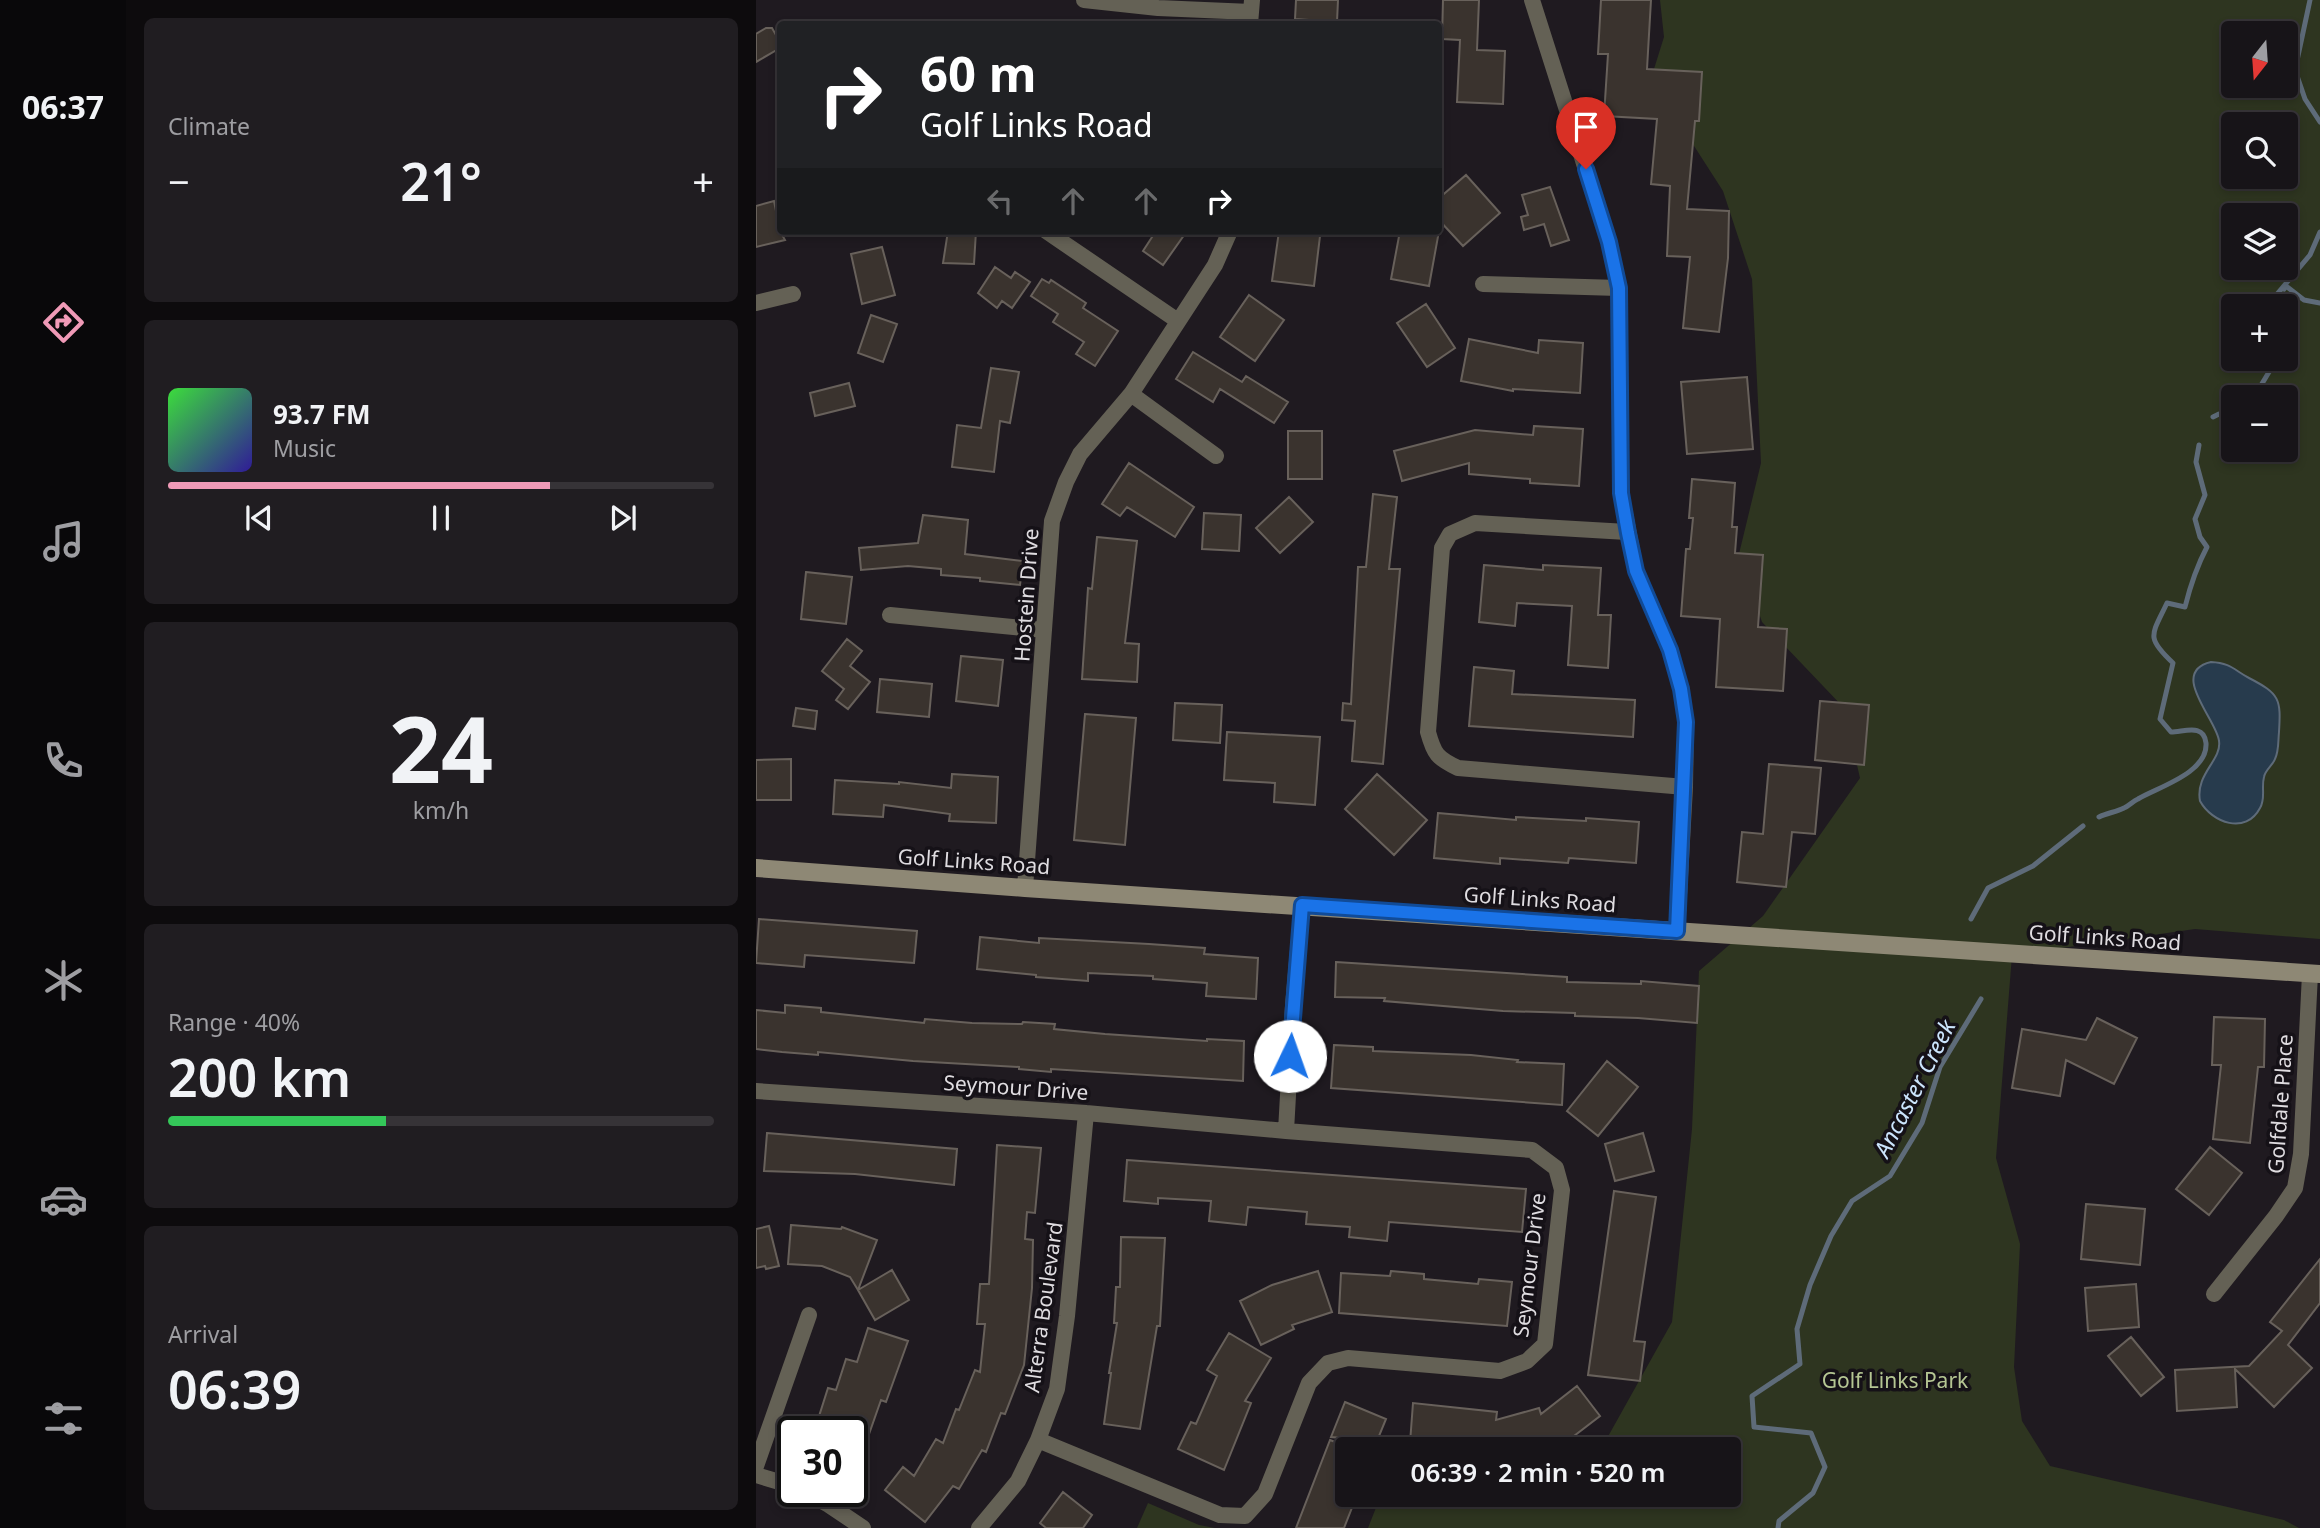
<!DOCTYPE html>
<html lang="en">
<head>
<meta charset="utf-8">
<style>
  :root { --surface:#171418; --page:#201d21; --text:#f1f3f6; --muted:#9e9ea2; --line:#363337; --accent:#f09ab7 }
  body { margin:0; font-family:"Noto Sans",sans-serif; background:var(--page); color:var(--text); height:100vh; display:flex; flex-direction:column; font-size:26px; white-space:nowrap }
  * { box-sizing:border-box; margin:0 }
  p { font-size:23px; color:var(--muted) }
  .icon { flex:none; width:38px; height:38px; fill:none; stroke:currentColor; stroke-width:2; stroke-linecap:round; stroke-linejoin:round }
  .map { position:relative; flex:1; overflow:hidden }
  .panel { display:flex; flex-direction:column; gap:18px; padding:18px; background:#0d0b0d; width:630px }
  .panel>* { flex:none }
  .top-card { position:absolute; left:21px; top:21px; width:665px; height:214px; border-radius:7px; box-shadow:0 4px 10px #0003,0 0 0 2px var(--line); background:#202124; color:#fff; overflow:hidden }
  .needle { width:46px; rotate:197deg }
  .controls { position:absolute; left:1465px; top:21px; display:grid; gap:14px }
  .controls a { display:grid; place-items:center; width:77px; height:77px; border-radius:7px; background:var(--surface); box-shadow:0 4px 10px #0003,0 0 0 2px var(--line); font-size:35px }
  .speed { position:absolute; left:21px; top:1416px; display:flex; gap:14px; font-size:35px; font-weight:700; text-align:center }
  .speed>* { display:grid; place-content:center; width:91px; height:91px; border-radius:50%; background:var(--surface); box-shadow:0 4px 10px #0003,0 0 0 2px var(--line); line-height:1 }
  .speed .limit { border:4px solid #111; border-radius:10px; background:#fff; color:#111 }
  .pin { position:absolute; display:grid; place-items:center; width:60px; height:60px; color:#fff; margin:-72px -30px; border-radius:50% 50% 50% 0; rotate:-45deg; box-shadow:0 0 7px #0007 }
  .pin .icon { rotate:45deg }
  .me { position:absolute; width:77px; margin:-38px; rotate:3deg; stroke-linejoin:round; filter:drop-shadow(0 0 5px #0008) }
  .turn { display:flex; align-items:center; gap:24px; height:147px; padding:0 28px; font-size:32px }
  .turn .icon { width:91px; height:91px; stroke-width:2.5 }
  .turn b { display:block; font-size:49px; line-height:60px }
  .lanes { display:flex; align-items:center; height:66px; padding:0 28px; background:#0003; justify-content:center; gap:35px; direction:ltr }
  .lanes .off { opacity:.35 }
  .big { font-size:52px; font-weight:600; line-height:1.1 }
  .panel .card { flex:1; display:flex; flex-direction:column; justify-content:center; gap:10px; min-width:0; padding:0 24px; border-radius:10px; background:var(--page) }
  .panel .dial { align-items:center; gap:0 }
  .dial b { font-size:91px; line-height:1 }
  .song { display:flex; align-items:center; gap:21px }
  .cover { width:84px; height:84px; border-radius:10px; background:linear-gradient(135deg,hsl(120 70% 55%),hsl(250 70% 35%)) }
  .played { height:7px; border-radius:4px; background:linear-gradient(90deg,var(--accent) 70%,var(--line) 70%) }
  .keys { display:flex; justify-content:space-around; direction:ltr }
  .heat { display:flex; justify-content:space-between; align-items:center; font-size:38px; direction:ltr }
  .charge { height:10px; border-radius:5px; background:linear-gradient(90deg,#34c759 40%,var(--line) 0) }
  .trip { position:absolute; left:579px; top:1437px; width:406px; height:70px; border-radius:7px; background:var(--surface); box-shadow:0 4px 10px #0003,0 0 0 2px var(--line); font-weight:600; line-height:70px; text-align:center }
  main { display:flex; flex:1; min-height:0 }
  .menu { display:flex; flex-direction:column; width:126px; justify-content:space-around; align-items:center; background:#09080a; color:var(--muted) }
  .menu .icon { width:49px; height:49px }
  .menu .current { color:var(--accent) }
  .menu b { font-size:32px; color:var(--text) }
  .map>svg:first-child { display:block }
  .green { fill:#2e3520; fill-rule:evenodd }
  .water { fill:#273b4d; stroke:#5e6b79; stroke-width:2 }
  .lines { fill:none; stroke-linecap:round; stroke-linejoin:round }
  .stream { stroke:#5e6b79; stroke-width:5 }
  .building { fill:#3a332e; stroke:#68615b; stroke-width:2 }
  .minor { stroke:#646155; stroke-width:16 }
  .secondary { stroke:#8e8875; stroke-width:18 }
  .route-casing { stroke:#114b97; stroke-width:18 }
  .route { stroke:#1a73e8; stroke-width:12 }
  .labels { text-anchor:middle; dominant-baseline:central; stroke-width:7; stroke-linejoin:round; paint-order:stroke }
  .street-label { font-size:21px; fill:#dfdce0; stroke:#151117 }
  .park-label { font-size:21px; fill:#b5c693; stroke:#151117 }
  .water-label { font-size:23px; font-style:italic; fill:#cce5fd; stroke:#151117 }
</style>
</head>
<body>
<main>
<nav class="menu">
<b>06:37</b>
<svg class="icon current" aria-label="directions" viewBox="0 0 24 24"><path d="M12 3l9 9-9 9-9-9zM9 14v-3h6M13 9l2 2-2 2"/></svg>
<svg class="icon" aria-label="music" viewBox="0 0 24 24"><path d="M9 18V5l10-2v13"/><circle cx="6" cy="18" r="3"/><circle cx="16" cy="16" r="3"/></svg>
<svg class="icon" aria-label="phone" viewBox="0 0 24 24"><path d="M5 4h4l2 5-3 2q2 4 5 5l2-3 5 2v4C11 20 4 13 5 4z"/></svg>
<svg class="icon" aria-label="climate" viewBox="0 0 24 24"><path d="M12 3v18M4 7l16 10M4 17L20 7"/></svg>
<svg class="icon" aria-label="car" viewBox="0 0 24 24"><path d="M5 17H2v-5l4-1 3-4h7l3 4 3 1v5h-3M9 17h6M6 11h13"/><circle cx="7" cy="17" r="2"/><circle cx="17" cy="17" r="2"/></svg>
<svg class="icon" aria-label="filters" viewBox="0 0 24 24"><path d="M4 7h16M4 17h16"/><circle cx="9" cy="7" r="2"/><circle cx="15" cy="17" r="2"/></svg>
</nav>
<section class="panel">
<div class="card"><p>Climate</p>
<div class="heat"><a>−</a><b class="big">21°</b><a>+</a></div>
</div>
<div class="card">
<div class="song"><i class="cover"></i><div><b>93.7 FM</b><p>Music</p></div></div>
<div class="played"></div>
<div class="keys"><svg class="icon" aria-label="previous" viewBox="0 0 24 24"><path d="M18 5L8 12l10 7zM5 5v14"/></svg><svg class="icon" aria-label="pause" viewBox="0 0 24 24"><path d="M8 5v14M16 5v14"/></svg><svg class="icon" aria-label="next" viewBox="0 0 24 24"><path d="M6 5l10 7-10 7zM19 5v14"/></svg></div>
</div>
<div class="card dial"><b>24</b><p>km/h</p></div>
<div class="card"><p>Range · 40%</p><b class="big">200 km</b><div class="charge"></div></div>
<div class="card"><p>Arrival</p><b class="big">06:39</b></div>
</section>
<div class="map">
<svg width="1564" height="1528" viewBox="0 0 1564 1528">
  <rect width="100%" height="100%" fill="#1f1a20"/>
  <path class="green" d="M904 0H1564V939L1439 929 1256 955 1240 1158 1264 1244 1258 1367 1266 1421 1294 1466 1528 1520 1543 1528H612L625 1495 772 1494 817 1505 822 1495 973 1494V1449H845L916 1322 936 1129 943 971 1007 916 1104 778 1088 708 1006 622 983 554 1005 463 996 279 967 191 913 107 898 69 908 37ZM1477 33H1530V86H1477ZM1477 124H1530V177H1477ZM1477 215H1530V268H1477ZM1477 306H1530V359H1477ZM1477 397H1530V450H1477Z
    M392 1503 443 1525 459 1528H381Z"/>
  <path class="water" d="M1455 662C1475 663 1478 670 1493 678 1524 694 1525 699 1523 732 1522 741 1523 751 1519 759 1517 765 1509 770 1508 777 1505 788 1510 798 1504 808 1490 835 1456 823 1444 801 1439 774 1466 760 1463 741 1461 720 1412 672 1455 662Z"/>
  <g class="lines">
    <path class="stream" d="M1554 0 1539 70 1549 99 1564 122
      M1528 289 1530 286 1548 300 1564 303
      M1511 306 1554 255 1564 232
      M1498 397 1513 372 1511 359
      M1457 417 1463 414H1477
      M1343 817C1351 813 1360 812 1368 808 1373 806 1377 801 1382 799 1402 787 1452 773 1450 743 1448 723 1428 732 1415 732L1404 719 1417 663C1389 637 1396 635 1411 603L1429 607C1434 587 1442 564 1451 547L1444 537 1439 519 1449 495 1440 462 1443 445
      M1215 919 1232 888 1277 866 1327 826
      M1022 1528 1023 1521 1057 1493 1069 1467 1055 1433 998 1427 996 1396 1044 1364 1041 1329 1054 1285 1075 1236 1096 1201 1134 1176 1166 1123 1184 1067 1225 999"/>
  </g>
  <path class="building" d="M540 0H582L581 22 539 19Z
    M687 0H723L721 50 749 51 747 104 701 102 704 40 686 39Z
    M845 0H895L891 69 946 72 943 121H939L931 209 973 211 972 258 963 332 927 328 934 257 911 256 914 186 895 184 901 119 848 116 852 54H842Z
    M10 28H16L24 42V48L0 62V34Z
    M710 175 744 213 707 246 682 219V199Z
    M794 187 813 240 795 246 788 224 768 230 765 217 772 215 766 195Z
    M18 201 24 231 29 240 0 247V206Z
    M192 231H220L218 264 187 263Z
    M400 231H431L407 265 387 251Z
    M523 231 564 236 558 286 516 281Z
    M644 231H683L673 286 635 279Z
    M126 247 139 295 106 304 95 254Z
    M239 267 255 278 259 272 274 282 256 308 246 301 241 308 222 293Z
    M286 279 293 283 295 280 330 303 327 308 362 331 339 366 320 354 328 342 297 322 302 314 275 296Z
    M493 295 528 320 499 361 464 337Z
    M670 304 699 348 671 367 641 323Z
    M115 315 141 324 127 362 102 353Z
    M713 339 782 353 783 340 827 343 824 393 757 389V391L705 381Z
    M437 352 486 382 490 376 532 402 518 423 464 389 457 402 420 379Z
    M235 368 263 372 254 423 244 421 238 472 196 467 201 425 225 428Z
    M991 377 997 449 931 454 925 382Z
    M93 383 99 406 59 416 54 393Z
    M778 426 827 429 823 486 774 483V479L713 474V463L646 481 638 451 719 430 777 435Z
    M532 431H566V479H532Z
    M373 463 438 507 419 537 371 507 364 516 346 504Z
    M936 479 979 483 976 527H981L979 553 1007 555 1002 627 1031 629 1027 691 960 687 964 619 925 616 930 549H934L937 518H933Z
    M617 494 641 497 633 569H644L627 764 596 761 599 721 586 720 587 703 595 704 602 567H610Z
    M533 497 557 522 524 553 500 528Z
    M448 513 485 515 483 551 446 549Z
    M167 515 212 520 209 554 267 561 264 585 224 581V578L185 575V569L152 566 105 570 103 548 162 543Z
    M341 537 381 541 369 643 383 644 381 682 326 679 332 588 336 589Z
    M728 565 787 570V565L845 568 842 615H855L852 668 812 665 816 606 761 603 759 626 723 622Z
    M50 572 96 577 90 624 45 619Z
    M91 639 106 651 94 666 114 682 92 709 80 700 88 689 66 671Z
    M205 656 247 660 242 706 200 701Z
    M718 667 758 671 756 694 879 700 877 737 713 726Z
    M124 679 176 684 173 717 121 712Z
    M1064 701 1113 705 1108 765 1059 760Z
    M419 703 466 705 464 743 417 740Z
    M40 708 61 711 59 729 37 726Z
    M329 714 380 718 369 845 318 840Z
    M471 732 564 737 559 805 518 802 519 783 468 780Z
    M35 759V800H0V760Z
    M1013 764 1065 768 1059 834 1036 832 1030 887 981 882 986 832 1007 834Z
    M196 774 242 777 240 823 193 821 194 814 128 805 127 817 77 814 79 780 143 784V782L195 788Z
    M621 774 671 820 638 855 589 809Z
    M682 813 760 820V817L830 821V818L883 822 880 863 813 858 812 863 744 858V864L678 858Z
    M3 919 161 931 158 963 49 955 48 967 0 963Z
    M224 937 283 943V938L393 944 449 948 448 954 502 958 500 999 450 996 451 983 397 979V976L332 973V981L280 977V975L221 969Z
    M580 962 811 977V982L885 984V981L943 986 941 1023 882 1018 819 1016V1013L747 1011 628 1001 629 998 579 997Z
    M29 1005 65 1008V1012L168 1023 169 1019 216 1023 266 1024 267 1022 299 1024 298 1029 349 1034 451 1041V1039L488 1041 487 1081 295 1069V1072L263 1069V1067L157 1061 62 1052V1055L26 1052 0 1049V1010L29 1013Z
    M1458 1017 1509 1019 1508 1067H1502L1494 1143 1457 1139 1465 1065H1456Z
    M1341 1018 1381 1038 1358 1084 1310 1060 1304 1096 1256 1088 1266 1029 1330 1040Z
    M578 1045 617 1047V1051L715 1055 762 1060 761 1062 808 1064 806 1105 575 1088Z
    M851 1061 882 1087 842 1136 811 1111Z
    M11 1133 201 1149 198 1185 99 1174 8 1171Z
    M887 1133 898 1171 859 1181 849 1144Z
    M241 1145 285 1148 279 1213 271 1212 269 1239 277 1240 276 1288 268 1365 249 1414 245 1413 230 1452 226 1450 203 1489 197 1486 169 1522 129 1490 147 1467 158 1476 180 1439 187 1443 200 1409 203 1410 219 1370 224 1372 229 1324H221L224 1284H233Z
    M1454 1147 1486 1173 1453 1215 1420 1189Z
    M371 1160 770 1189 766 1232 633 1222 631 1241 593 1237 594 1227 550 1224 551 1212 492 1207 490 1225 453 1221 455 1201 402 1198V1204L368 1201Z
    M858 1191 900 1197 878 1341 889 1342 884 1381 832 1375Z
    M1330 1204 1389 1209 1384 1265 1325 1259Z
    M35 1225 85 1229 86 1227 121 1240 102 1290 94 1277 66 1266 32 1264Z
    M13 1226 23 1266 10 1269 9 1266 0 1268V1229Z
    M365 1237 409 1238 404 1326H401L384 1429 348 1424 355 1373H353L361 1323H358L360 1287H364Z
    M1564 1259V1303L1532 1345 1556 1368 1518 1407 1479 1369 1481 1407 1421 1411 1419 1370 1493 1366 1526 1331 1514 1322Z
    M136 1270 153 1300 119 1320 102 1290Z
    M562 1271 576 1312 536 1325 538 1329 505 1345 484 1301 516 1285Z
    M635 1271 668 1274V1279L722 1284 723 1279 756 1282 751 1326 583 1313 585 1273 634 1276Z
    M1380 1284 1383 1327 1332 1331 1329 1288Z
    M112 1328 152 1341 130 1402 125 1400 99 1474H96V1432H58L72 1388 80 1390 90 1359 101 1362Z
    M473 1333 515 1358 489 1401 495 1403 468 1470 422 1449 435 1422 440 1424 461 1376 451 1370Z
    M1375 1337 1408 1377 1385 1396 1352 1356Z
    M821 1386 844 1416 801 1449H730L654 1443 657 1403 741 1412 740 1420 783 1408 785 1414Z
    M589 1402 630 1419 621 1441 575 1437Z
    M574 1440 592 1447V1497L599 1500 588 1528H540Z
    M307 1492 336 1515 327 1528H290L284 1523Z"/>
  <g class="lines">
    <path class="minor" d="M328 0 402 8 495 12
      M776 0 853 242 863 288 865 493 880 571 914 650 925 689 930 722 929 787 921 931
      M494 24 496 0
      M290 231 422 321
      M727 284 863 288
      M0 303 37 294
      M375 394 460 456
      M871 532 719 523 694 534 686 548 672 732C678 754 681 758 702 768L929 787
      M134 615 288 630
      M269 888 296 521 310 482 324 454 375 394 459 265 474 231
      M0 1091 330 1113 530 1131 776 1150 800 1168 806 1190 789 1344 771 1361 744 1371 592 1358 572 1363 553 1383 509 1494 489 1516 464 1515 282 1440
      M530 1131 537 1006 546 905
      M1458 1294 1520 1216 1539 1188 1545 1154 1554 974
      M0 1466 53 1315
      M0 1475 37 1486
      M48 1491 73 1505 107 1528
      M223 1528 262 1481 282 1440 301 1389 311 1316 330 1113"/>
    <path class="secondary" d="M0 868 269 888 1564 974"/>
  </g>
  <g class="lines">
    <defs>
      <path id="route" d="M534 1056 546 905 921 931 930 722 925 689 914 650 880 571 872 533 865 493 863 288 853 242 830 169"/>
    </defs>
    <use href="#route" class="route-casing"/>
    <use href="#route" class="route"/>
  </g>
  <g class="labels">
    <g class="street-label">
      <text transform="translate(270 595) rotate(-86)">Hostein Drive</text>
      <text transform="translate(218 861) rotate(4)">Golf Links Road</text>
      <text transform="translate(784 899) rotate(4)">Golf Links Road</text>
      <text transform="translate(1349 937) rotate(4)">Golf Links Road</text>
      <text transform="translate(260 1087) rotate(4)">Seymour Drive</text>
      <text transform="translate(1524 1104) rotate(-86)">Golfdale Place</text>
      <text transform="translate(773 1265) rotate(-83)">Seymour Drive</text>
      <text transform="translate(287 1307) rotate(-82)">Alterra Boulevard</text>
    </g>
    <g class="park-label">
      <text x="1139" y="1380">Golf Links Park</text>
    </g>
    <g class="water-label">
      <text transform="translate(1158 1088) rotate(-63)">Ancaster Creek</text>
    </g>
  </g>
</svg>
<div class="controls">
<a><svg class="needle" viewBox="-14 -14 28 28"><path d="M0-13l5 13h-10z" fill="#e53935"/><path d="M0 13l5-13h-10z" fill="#9e9ea2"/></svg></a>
<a><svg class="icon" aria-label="search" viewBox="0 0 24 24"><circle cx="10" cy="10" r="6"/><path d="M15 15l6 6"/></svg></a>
<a><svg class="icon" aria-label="layers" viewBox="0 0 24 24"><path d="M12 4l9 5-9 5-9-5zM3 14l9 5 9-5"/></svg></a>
<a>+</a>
<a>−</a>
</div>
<div class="speed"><div class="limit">30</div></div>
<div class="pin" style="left:830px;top:169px;background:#d93025"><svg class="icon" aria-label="arrive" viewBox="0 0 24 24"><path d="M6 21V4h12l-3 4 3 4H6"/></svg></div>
<svg class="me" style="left:534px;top:1056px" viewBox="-20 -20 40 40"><circle r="19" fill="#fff"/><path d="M0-13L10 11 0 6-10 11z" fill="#1a73e8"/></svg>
<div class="trip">06:39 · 2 min · 520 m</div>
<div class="top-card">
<div class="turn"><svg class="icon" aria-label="right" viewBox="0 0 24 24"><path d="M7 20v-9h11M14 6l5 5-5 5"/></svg><div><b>60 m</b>Golf Links Road</div></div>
<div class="lanes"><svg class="icon off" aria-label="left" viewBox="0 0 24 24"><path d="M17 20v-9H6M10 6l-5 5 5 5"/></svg><svg class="icon off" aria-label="ahead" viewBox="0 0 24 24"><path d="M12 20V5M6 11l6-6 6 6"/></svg><svg class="icon off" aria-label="ahead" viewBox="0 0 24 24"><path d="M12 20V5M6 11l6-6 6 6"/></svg><svg class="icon" aria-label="right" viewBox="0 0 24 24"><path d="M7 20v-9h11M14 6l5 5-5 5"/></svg></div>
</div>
</div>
</main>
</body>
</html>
